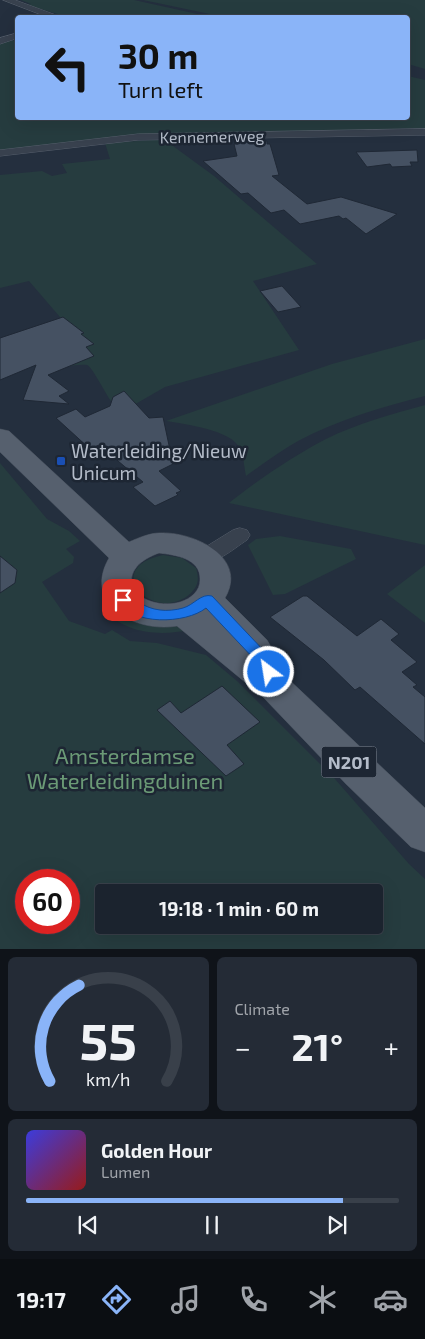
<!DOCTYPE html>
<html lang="en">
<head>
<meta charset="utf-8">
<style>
  :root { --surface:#1b232e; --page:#242b36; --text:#f1f3f6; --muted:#a0a4aa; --line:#39404a; --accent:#8ab4f8 }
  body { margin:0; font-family:"Exo 2",sans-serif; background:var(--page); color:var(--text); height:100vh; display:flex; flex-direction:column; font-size:19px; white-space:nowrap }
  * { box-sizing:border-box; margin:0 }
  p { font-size:16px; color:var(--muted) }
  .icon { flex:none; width:28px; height:28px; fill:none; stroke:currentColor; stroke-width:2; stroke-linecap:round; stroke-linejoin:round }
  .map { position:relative; height:949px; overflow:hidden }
  .side { display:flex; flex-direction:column; gap:8px; padding:8px; background:#0f1319; flex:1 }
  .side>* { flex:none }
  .hud { position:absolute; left:15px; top:15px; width:395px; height:105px; border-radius:5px; box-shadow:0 5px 20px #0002,0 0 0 1px var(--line); background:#8ab4f8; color:#111; overflow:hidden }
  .speed { position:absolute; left:15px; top:869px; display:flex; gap:10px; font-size:25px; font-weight:700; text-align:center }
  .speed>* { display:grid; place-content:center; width:65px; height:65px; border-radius:50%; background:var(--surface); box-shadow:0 5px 20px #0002,0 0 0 1px var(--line); line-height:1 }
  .speed .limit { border:8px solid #d22; background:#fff; color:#111 }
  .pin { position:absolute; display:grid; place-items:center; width:42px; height:42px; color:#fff; margin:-21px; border-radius:10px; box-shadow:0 2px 8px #0006 }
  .me { position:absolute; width:55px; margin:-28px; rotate:329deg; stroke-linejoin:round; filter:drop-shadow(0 0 4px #0008) }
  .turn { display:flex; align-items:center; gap:18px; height:105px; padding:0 20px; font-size:22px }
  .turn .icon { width:65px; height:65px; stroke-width:2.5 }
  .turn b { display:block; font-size:35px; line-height:42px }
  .big { font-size:38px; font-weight:700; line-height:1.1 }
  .side .tile { flex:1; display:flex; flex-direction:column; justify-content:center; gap:8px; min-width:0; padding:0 18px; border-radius:8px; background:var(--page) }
  .side .dial { align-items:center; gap:0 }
  .dial svg { height:130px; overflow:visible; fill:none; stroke:var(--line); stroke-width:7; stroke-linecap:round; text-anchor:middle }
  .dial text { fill:var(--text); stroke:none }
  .song { display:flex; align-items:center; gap:15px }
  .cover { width:60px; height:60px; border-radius:8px; background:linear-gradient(135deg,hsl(240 70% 55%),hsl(0 70% 35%)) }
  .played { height:5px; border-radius:2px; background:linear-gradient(90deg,var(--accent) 85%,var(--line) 85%) }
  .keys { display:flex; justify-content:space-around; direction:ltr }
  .heat { display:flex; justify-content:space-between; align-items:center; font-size:28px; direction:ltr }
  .side .tiles { flex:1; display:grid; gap:8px; grid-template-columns:1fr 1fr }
  .tile:last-child { grid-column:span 2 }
  .trip { position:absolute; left:95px; top:884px; width:288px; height:50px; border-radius:5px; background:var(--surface); box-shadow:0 5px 20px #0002,0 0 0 1px var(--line); font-weight:700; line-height:50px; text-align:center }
  .tab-bar { display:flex; height:80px; justify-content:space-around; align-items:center; background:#0b0e12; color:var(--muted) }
  .tab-bar .icon { width:35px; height:35px }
  .tab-bar .current { color:var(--accent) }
  .tab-bar b { font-size:22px; color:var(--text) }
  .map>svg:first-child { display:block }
  .green { fill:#263c3f; fill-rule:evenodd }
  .building { fill:#455162; stroke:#1f2835 }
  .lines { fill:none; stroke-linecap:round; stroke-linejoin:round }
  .minor-casing { stroke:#565f6c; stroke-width:1 }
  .primary-casing { stroke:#414a57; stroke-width:1 }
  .minor { fill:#38414e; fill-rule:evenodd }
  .primary { fill:#56606e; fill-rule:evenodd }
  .route { fill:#1a73e8; stroke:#114b97 }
  .transit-dot { fill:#1a4fb4; stroke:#1d2633; stroke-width:2 }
  .labels { text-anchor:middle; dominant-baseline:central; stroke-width:5; stroke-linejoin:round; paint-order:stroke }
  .far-street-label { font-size:16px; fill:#b4bcc9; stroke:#1d2633 }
  .shield { fill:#1d2633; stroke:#878f9c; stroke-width:1 }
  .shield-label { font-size:18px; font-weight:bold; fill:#b4bcc9 }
  .poi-label { font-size:19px; fill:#b4bcc9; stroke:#1d2633; text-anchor:start }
  .near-park-label { font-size:22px; fill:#6b9a76; stroke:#1d2633 }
</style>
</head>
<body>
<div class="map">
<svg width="425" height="949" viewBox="0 0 425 949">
  <rect width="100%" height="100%" fill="#242f3e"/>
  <path class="green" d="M12 0H134L211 17H68L27 5 31 4 21 0Z
    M143 0H425V69L408 64V18L224 17Z
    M10 40 17 41 18 118H408V76L425 80V128L159 135 0 150V43Z
    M169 139 173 146 214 176 317 264 253 281 299 350 165 387 132 406 113 404C107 397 92 366 87 365 80 364 70 366 63 366L78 338 29 281 0 288V175L42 171 52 176 67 173 62 164 110 159 105 143Z
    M425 339V396C382 407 337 420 298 441 280 451 263 464 246 476 244 467 244 457 240 449 233 430 184 424 166 421L332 364Z
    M425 405V545L229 503C256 481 295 455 326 439 356 424 392 414 425 405Z
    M0 463 47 519 69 531 80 541 66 549 74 557 73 563 42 582 69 621 105 634 112 630 130 641 157 643 206 655 237 681 335 779 409 864 425 879V949H0ZM26 880H69V922H26ZM104 892H374V925H104Z
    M280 536 351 549 356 559 285 594 273 595 248 545 256 539Z
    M163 555 182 558 196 568C199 578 199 585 191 593 156 626 98 569 163 555Z
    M425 565V623L387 594Z
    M119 610 169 622 189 630C161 636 126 634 106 611Z"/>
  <path class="building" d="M267 141V144H270L279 175 272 176 307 204 341 197 397 214 366 234 346 218 343 219 339 216 300 224 284 210 271 213 248 193 241 194 203 161 237 156 234 144H238L237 142Z
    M417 150 418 162H410L412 166 392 167 390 164 367 167 356 152Z
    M282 286 301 307 278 312 260 291Z
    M63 317 84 333 81 334 94 344 86 347 94 356 48 375 69 391 59 396 69 404 23 400 36 365 0 380V338Z
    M124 391 149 418 163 417 173 464 159 471 181 491 176 493 178 495 155 506 133 487 143 482 99 445 90 449 56 418 76 409 85 417 110 406 113 397Z
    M0 556 17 570 15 583 0 593Z
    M303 596H307L357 636 381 619 399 634 391 640 417 662 402 672 417 685 413 687 425 697V744L360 687 355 690 324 660 270 617Z
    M222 686 260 722 227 745 244 764 226 776 157 710 170 701 181 713Z"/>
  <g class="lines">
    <defs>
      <path id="minor" d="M3 0H15L64 18H50Z
        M18 33V38L0 44V38Z
        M425 129V135L138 140 0 156V150L138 134Z
        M240 528 247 530 250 535 247 540C233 549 215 566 199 561L196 556 199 551 233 530Z"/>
      <path id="primary" d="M0 429 9 431 129 542C138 538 150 533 159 533 193 531 249 557 225 598L267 640 284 668 282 673 425 808V852L411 847 346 784 263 697 177 626C136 633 82 605 109 558L0 452ZM159 553C175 555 201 558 200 580 200 585 198 590 194 594 179 609 148 606 134 591 125 571 142 559 159 553Z"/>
    </defs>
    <use href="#minor" class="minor-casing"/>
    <use href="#primary" class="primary-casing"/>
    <use href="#minor" class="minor"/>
    <use href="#primary" class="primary"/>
  </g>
  <path class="route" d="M123 595C137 599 143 608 160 610 166 611 177 610 183 608 194 605 201 593 212 596L267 654 276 672 274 676 269 678 264 676 256 661 206 608C186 624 131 626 117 600L118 596Z"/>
  <rect class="transit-dot" x="56" y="456" width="10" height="10" rx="2.5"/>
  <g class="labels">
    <g class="far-street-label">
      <text transform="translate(212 136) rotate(-1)">Kennemerweg</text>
    </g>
    <rect class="shield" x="321.5" y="746.5" width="55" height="31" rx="4"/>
    <g class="shield-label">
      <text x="349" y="762">N201</text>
    </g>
    <g class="poi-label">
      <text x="71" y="450">Waterleiding/Nieuw<tspan x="71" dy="22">Unicum</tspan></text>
    </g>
    <g class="near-park-label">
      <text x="125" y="755">Amsterdamse<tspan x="125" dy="25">Waterleidingduinen</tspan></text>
    </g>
  </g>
</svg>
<div class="speed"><div class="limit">60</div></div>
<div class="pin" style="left:123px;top:600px;background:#d93025"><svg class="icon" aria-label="arrive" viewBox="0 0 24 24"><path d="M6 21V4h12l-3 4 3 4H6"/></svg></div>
<svg class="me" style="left:269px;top:672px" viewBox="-20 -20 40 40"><circle r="17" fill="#1a73e8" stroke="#fff" stroke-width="3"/><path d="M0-11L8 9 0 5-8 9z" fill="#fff"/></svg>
<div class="trip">19:18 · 1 min · 60 m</div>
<div class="hud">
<div class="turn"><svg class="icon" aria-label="left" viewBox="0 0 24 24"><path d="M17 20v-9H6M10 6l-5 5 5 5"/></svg><div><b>30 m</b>Turn left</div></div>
</div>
</div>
<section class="side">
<div class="tiles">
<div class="tile dial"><svg viewBox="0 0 100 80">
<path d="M14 69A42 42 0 1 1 86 69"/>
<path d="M14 69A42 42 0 0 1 32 10" stroke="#8ab4f8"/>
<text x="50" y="56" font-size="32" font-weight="700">55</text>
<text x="50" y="72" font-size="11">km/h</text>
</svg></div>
<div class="tile"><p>Climate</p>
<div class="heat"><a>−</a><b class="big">21°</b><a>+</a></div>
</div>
<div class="tile">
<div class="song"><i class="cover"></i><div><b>Golden Hour</b><p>Lumen</p></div></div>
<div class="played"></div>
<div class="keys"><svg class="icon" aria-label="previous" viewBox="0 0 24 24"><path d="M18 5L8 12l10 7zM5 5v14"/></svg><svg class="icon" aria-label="pause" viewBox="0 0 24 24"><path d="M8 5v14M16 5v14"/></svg><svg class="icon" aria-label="next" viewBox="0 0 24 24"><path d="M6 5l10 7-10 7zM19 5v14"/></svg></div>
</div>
</div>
</section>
<nav class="tab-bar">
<b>19:17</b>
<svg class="icon current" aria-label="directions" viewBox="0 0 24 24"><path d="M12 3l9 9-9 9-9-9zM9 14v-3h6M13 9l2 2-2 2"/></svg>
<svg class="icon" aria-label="music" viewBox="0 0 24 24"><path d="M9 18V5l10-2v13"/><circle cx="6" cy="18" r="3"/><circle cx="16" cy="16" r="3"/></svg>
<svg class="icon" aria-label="phone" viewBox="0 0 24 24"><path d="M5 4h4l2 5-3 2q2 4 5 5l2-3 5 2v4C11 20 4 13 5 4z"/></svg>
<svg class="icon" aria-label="climate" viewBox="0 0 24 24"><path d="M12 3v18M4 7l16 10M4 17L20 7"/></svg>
<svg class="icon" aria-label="car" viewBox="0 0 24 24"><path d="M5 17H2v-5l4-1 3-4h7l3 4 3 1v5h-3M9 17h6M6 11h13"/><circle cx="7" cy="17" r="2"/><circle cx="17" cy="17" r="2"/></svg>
</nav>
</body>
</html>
